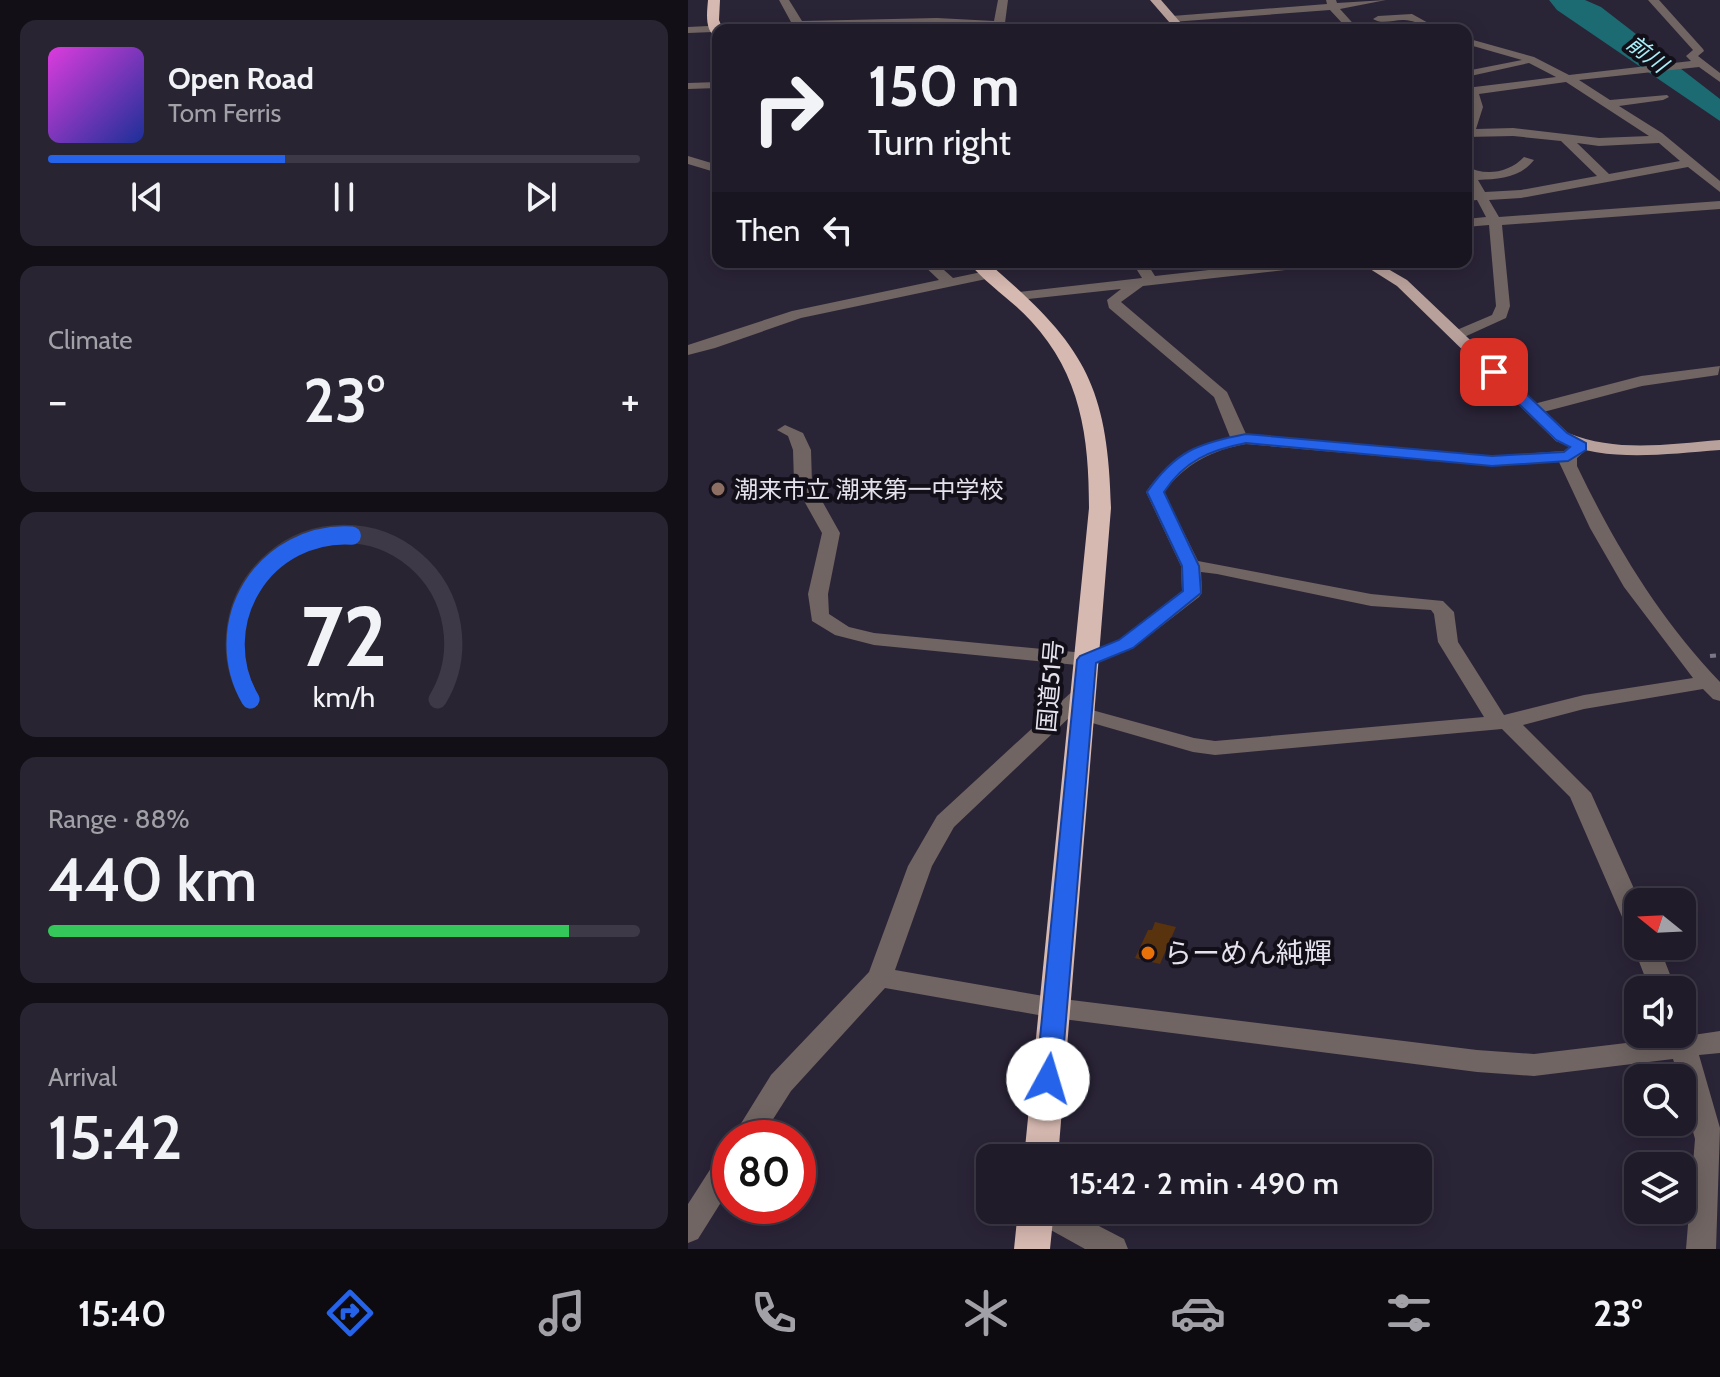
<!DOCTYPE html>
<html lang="en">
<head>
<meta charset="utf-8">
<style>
  :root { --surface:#201b29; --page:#282431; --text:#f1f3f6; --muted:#a2a1a8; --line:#3d3946; --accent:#2563eb }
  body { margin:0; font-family:Cabin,"Noto Sans JP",sans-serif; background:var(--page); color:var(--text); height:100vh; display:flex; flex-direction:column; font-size:30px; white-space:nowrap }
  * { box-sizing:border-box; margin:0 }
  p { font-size:26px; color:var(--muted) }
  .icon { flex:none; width:44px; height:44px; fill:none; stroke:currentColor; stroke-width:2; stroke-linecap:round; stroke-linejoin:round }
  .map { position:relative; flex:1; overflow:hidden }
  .side { display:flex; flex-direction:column; gap:20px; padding:20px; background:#120f17; width:688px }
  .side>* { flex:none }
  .hud { position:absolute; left:24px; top:24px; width:760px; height:244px; border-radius:16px; box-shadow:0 4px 20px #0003,0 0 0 2px var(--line); background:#201b29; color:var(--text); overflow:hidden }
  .needle { width:52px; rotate:288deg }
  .fabs { position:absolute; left:936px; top:888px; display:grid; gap:16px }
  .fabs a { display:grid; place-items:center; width:72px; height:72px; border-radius:16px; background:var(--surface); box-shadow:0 4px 20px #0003,0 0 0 2px var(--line); font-size:40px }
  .speed { position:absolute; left:24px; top:1120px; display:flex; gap:16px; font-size:40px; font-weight:700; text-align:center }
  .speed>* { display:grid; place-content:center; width:104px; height:104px; border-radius:50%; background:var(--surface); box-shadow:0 4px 20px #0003,0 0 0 2px var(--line); line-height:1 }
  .speed .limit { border:12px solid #d22; background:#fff; color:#111 }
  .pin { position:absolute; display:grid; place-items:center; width:68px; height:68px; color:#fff; margin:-34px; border-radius:16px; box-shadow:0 4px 12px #0006 }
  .me { position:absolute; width:88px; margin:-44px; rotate:6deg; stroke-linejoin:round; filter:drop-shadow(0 0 6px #0008) }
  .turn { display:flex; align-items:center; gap:28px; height:168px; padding:0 24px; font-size:36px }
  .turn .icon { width:104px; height:104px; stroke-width:2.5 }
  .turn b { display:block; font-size:56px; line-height:68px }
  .then { display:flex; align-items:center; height:76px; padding:0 24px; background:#0003; gap:16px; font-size:30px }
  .big { font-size:60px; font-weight:600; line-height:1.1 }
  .side .tile { flex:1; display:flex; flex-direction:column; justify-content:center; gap:12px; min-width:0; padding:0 28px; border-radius:16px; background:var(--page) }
  .side .dial { align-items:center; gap:0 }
  .dial svg { height:208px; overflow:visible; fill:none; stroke:var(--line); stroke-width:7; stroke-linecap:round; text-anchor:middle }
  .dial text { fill:var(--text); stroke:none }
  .song { display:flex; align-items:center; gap:24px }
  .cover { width:96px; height:96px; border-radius:12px; background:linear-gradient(135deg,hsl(300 70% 55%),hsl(230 70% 35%)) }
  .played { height:8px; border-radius:4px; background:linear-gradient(90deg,var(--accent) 40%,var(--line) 40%) }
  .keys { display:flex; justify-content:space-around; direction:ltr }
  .heat { display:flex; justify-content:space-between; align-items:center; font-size:44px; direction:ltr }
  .charge { height:12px; border-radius:6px; background:linear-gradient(90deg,#34c759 88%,var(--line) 0) }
  .trip { position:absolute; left:288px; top:1144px; width:456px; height:80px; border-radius:16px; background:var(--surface); box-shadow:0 4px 20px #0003,0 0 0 2px var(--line); font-weight:600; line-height:80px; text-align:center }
  .menu { display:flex; height:128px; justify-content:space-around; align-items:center; background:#0d0b10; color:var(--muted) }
  .menu .icon { width:56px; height:56px }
  .menu .selected { color:var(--accent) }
  .menu b { font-size:36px; color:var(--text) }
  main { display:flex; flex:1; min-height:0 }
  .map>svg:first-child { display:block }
  .water { fill:#1c6b73 }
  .building { fill:#59320e }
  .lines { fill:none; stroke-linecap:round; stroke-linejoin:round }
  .path { stroke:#7c7787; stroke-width:4; stroke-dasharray:6 4; stroke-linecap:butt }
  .minor { fill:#706562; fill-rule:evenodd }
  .major { fill:#b9a19b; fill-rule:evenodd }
  .highway { fill:#d6b9b1; fill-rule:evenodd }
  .route { fill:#2563eb; stroke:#184099; stroke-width:2 }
  .education-dot { fill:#8d6e63; stroke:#120f18; stroke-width:3 }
  .food-dot { fill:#e8710a; stroke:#120f18; stroke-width:3 }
  .labels { text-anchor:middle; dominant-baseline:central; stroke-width:8; stroke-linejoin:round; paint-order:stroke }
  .far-water-label { font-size:22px; font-style:italic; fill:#a7f0f9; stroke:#120f18 }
  .poi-label { font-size:24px; fill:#e5e2ee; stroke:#120f18; text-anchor:start }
  .street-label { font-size:24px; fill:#e5e2ee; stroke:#120f18 }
  .near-poi-label { font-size:28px; fill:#e5e2ee; stroke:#120f18; text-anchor:start }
</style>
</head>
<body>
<main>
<section class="side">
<div class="tile">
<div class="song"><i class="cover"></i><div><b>Open Road</b><p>Tom Ferris</p></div></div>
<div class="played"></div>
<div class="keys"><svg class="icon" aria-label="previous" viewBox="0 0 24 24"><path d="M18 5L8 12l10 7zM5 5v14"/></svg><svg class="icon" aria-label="pause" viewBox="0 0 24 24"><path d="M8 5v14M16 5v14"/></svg><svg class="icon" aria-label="next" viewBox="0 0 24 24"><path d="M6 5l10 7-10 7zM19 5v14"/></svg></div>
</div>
<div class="tile"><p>Climate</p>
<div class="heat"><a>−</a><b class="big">23°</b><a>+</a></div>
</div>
<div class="tile dial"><svg viewBox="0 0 100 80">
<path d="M14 69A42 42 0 1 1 86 69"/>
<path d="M14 69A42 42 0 0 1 53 6" stroke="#2563eb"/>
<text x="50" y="56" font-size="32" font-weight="700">72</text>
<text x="50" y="72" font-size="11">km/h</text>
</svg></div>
<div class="tile"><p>Range · 88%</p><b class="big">440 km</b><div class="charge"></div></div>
<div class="tile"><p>Arrival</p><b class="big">15:42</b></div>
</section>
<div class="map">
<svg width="1032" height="1249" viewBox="0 0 1032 1249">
  <rect width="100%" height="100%" fill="#2a2437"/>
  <path class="water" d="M861 0H897L913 7 1032 99V121L869 10Z"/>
  <path class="building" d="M467 922 488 927 472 964 447 958 460 930H464Z"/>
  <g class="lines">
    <path class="path" d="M1022 656 1032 655"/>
    <path class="minor" d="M91 0H101L114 21 249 18 306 21 310 0H320L317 23 341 30 231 24 0 33V27L103 22Z
      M638 0H648L649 3 698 0 652 9 671 30H586L591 27 655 24 642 10 484 22 479 19 484 16 639 4Z
      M960 0H971L1015 49 1016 51 1010 56 1032 73V82L1011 67 891 80 922 100 979 95 981 97 975 100 931 106 974 133 1032 181V192L1000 167 833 198 801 200 811 217 1032 201V209L814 225 822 306 818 318 774 338H764V332L804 315 808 306 801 225 778 227V219L798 217 789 200 778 201V193H784L778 181V166C795 176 820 174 836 157L846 160C832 178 812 179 790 180L797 192 833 190 909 176 873 141 825 136 778 137 783 107 778 88 868 77 841 63 778 77V71L834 60 778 44V38L846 57 881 75 1003 61 998 56 1005 50ZM878 82 961 136 911 138 825 128 788 129 795 107 791 94ZM889 143 911 146 971 143 992 161 921 174Z
      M724 14 753 30C737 30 736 24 723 21 710 17 696 26 685 19L690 16Z
      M30 82V88L0 89V83Z
      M0 156 30 165V173L0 164Z
      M232 262H247L265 278 303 270 310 274 303 278 113 318 27 348 0 355V345L104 311 251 280Z
      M444 262H458L467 276 594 262H639L632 266 455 286 433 302 539 392 558 434 804 456 876 451 885 444H897L900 448 889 458V466C927 545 971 618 1032 682V701L1025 699 1015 689 896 709 835 725 903 793 952 902 950 935 941 933 938 926 882 797 814 729 527 755 505 752 387 718 385 714 266 827 244 866 207 970 367 998 789 1050 846 1054 980 1038 979 1034H994V1024L1001 1027 1005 1035 1032 1031V1053L1011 1055 1032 1128 1028 1249H998L1007 1139 994 1091V1078H991L985 1059 846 1076 789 1072 367 1018 197 988 103 1091 73 1138H44L83 1075 181 972 220 866 249 816 389 687 396 685 407 692 393 707 506 738 527 741 796 717 750 642 746 614 743 610 683 606 529 574 513 572 514 593 511 597 445 648 399 666 186 645 147 635 124 621 120 594 134 533 106 483 105 450 100 436 89 430 97 425 115 433 123 450 124 483 152 533 140 594 141 614 161 627 186 633 397 653 431 640 494 591 493 566 458 492C480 461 506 446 542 437L526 397 421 308 419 300 433 289 331 300 324 296 331 292 454 278ZM558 444 804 466 871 462 902 528 936 587 1005 678 896 695 816 715 770 642 766 612 755 601 683 594 510 561 476 492C497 464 524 450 558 444Z
      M1032 366 1030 375 954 386 844 415 836 410 838 406 953 376Z
      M950 939V946H971L988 990H962L945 946Z
      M42 1151V1188L10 1239 0 1243V1204L32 1154Z
      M338 1210H380L436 1239 440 1249H397L343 1219Z"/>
    <path class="major" d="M462 0H473L499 30H488Z
      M671 262H688L719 280 880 433C929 453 981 444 1032 440V450C975 454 922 463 868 441L709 286Z"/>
    <path class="highway" d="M20 0H32L31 20 35 30H30V38C16 32 19 13 20 0Z
      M280 262H299C394 343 420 382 423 508L370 1158H336L401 508C401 437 393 375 343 321 324 300 298 284 280 262Z
      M330 1210H366L362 1249H326Z"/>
  </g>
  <path class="route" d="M806 368 812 369 879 433 898 443V450L880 461 804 466 558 443C522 450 496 461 476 492L511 566 513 593 445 648 408 663 373 1079 369 1087 360 1090 351 1087 348 1079 389 660 392 656 431 640 495 591 494 566 459 492C487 451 511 443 558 434L804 456 876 452 882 447 868 440 801 375 799 372Z"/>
  <circle class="education-dot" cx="30" cy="489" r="8"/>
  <circle class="food-dot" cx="460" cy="953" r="8"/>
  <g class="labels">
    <g class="far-water-label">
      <text transform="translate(959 54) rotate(38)">前川</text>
    </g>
    <g class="poi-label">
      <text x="46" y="489">潮来市立 潮来第一中学校</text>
    </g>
    <g class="street-label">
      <text transform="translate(362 686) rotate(-85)">国道51号</text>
    </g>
    <g class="near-poi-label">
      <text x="476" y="953">らーめん純輝</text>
    </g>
  </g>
</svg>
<div class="fabs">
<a><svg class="needle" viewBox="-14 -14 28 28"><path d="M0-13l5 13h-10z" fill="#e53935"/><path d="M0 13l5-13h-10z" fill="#a2a1a8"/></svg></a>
<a><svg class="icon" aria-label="sound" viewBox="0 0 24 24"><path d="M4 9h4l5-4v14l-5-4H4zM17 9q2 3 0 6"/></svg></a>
<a><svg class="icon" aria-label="search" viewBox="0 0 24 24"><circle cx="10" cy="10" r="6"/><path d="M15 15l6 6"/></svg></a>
<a><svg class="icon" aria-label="layers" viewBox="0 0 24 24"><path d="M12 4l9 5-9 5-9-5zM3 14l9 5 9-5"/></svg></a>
</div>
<div class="speed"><div class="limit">80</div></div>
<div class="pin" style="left:806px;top:372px;background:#d93025"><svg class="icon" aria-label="arrive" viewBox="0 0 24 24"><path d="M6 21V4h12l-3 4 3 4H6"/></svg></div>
<svg class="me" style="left:360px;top:1079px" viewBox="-20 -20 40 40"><circle r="19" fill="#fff"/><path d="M0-13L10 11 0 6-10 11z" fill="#2563eb"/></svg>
<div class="trip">15:42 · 2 min · 490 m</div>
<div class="hud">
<div class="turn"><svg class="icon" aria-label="right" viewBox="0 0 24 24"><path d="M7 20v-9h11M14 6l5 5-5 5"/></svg><div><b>150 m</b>Turn right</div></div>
<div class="then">Then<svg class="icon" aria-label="left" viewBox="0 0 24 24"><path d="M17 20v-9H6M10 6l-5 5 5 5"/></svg></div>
</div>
</div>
</main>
<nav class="menu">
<b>15:40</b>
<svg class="icon selected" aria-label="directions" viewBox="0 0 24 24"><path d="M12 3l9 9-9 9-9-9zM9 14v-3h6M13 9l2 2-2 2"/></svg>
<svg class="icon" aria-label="music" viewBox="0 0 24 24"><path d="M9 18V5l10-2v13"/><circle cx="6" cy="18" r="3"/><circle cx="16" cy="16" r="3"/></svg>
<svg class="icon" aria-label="phone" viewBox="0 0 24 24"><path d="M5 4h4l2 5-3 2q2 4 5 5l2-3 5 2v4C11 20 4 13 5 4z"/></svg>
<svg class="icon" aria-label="climate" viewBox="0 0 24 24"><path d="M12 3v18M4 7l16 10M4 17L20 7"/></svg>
<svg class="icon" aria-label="car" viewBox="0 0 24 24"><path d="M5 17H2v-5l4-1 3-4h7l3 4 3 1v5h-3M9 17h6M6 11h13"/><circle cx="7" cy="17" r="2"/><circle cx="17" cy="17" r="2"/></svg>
<svg class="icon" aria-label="filters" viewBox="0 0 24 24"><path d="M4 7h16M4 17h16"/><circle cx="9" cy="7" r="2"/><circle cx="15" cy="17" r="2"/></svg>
<b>23°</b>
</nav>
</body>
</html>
